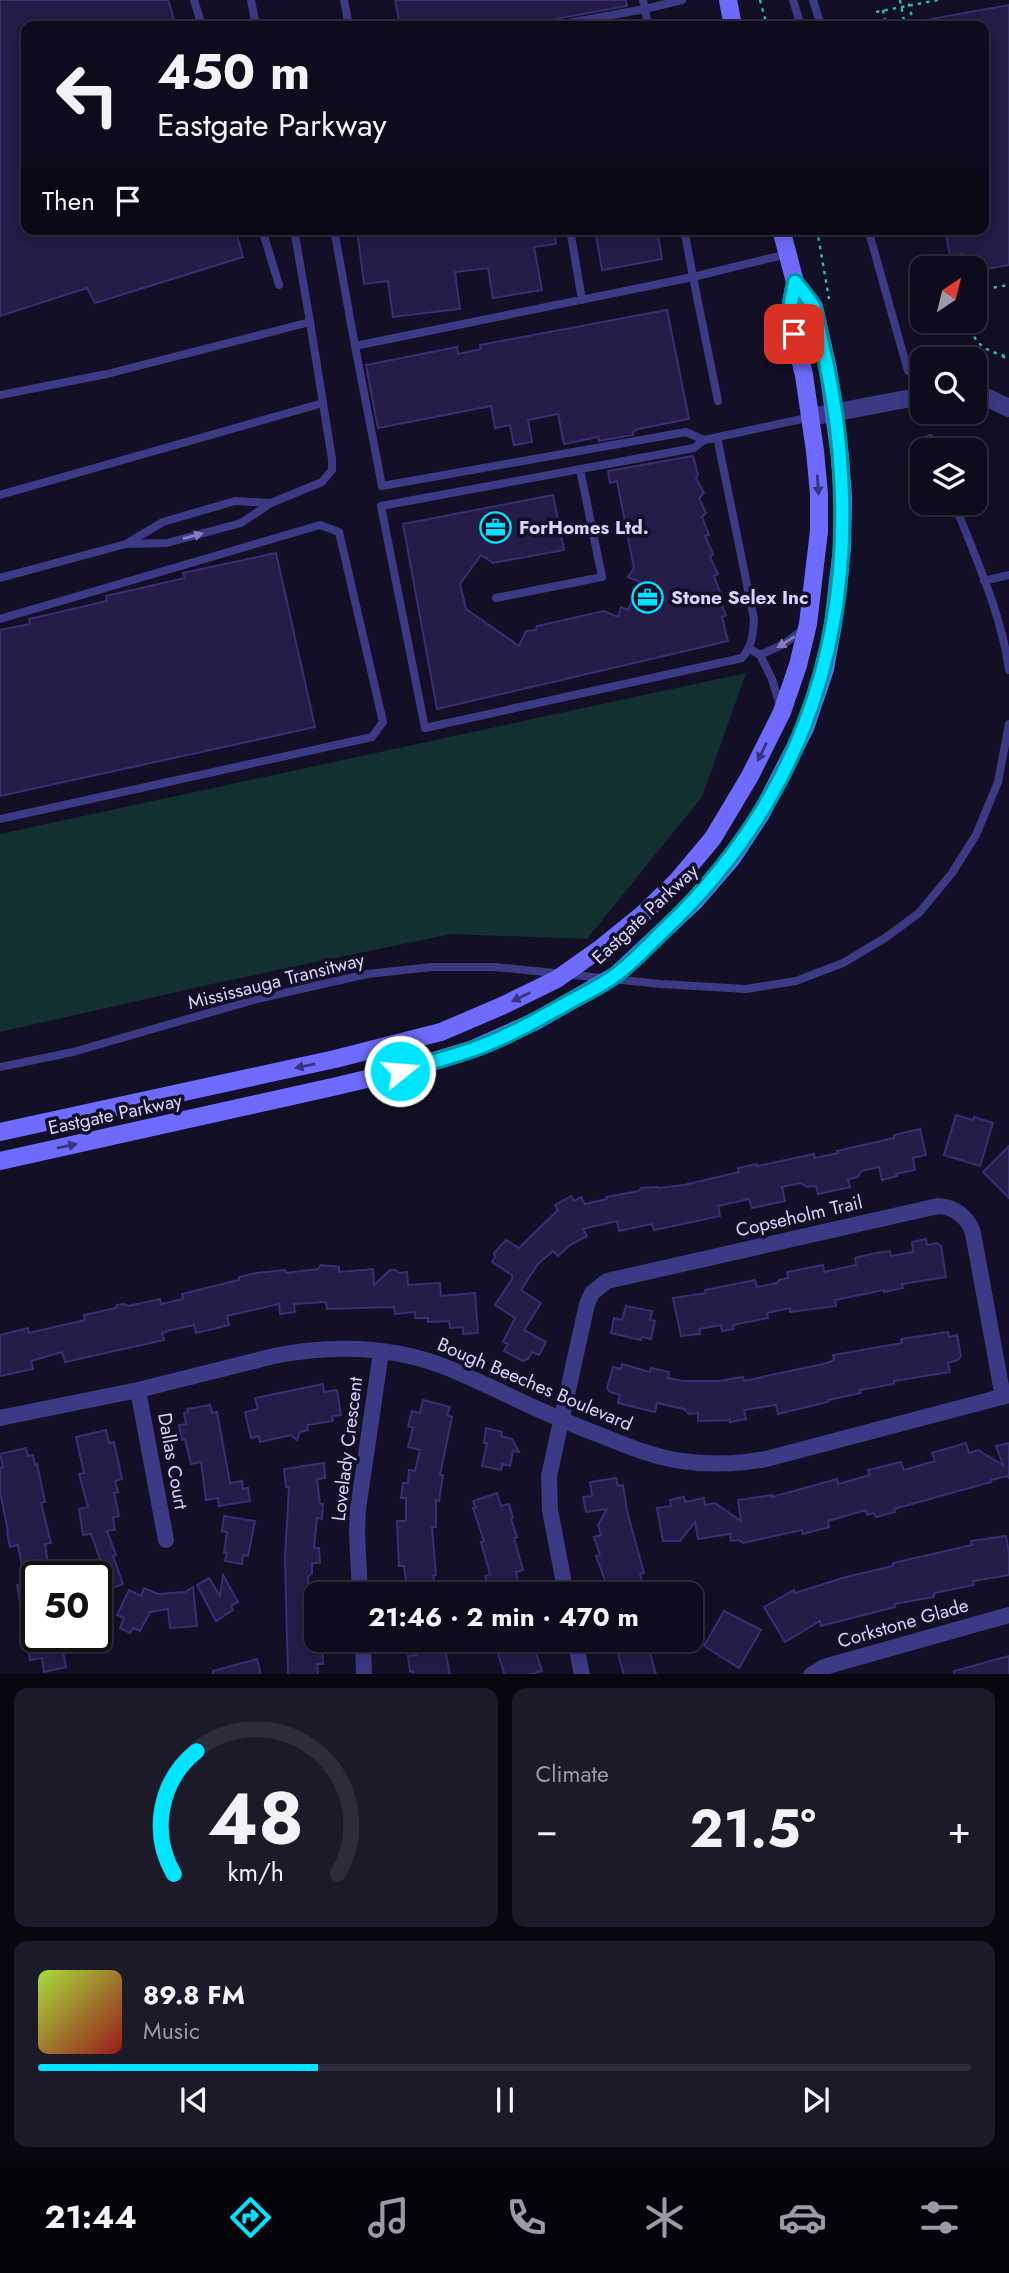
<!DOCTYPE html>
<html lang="en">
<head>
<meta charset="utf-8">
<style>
  :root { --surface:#0e0b1c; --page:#1c1929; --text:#f1f3f6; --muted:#9b9ba3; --line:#2e2b3b; --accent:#00e5ff }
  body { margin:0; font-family:Jost,sans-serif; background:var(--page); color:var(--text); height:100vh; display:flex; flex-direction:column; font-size:26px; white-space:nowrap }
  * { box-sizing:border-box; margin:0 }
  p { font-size:23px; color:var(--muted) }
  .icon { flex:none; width:38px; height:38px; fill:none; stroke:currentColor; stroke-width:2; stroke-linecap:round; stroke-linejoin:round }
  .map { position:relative; height:1674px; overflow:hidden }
  .side { display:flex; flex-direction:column; gap:14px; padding:14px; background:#08060f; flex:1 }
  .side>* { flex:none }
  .hud { position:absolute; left:21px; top:21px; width:968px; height:214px; border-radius:14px; box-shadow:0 4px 18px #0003,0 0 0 2px var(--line); background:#0e0b1c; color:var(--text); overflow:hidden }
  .needle { width:46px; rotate:35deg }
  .fabs { position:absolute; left:910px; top:256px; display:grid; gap:14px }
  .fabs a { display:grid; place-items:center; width:77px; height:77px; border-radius:14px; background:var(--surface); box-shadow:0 4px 18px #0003,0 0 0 2px var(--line); font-size:35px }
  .speed { position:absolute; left:21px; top:1561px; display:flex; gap:14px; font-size:35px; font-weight:700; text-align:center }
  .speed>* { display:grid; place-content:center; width:91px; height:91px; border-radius:50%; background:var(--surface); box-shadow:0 4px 18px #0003,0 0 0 2px var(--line); line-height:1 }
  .speed .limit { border:4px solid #111; border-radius:10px; background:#fff; color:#111 }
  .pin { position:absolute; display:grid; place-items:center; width:60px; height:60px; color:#fff; margin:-30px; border-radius:14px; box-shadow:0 4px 10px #0006 }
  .me { position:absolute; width:77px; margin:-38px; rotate:73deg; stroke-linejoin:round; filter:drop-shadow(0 0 5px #0008) }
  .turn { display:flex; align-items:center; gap:24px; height:147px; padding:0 21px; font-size:32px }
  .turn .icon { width:91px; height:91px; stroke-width:2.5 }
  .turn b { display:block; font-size:49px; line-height:60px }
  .then { display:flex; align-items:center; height:66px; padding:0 21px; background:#0003; gap:14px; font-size:26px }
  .big { font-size:52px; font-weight:700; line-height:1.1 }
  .side .card { flex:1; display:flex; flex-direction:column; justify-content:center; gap:10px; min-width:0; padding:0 24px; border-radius:14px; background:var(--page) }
  .side .dial { align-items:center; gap:0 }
  .dial svg { height:182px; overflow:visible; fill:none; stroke:var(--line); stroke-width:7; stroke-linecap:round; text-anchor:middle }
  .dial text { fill:var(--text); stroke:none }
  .song { display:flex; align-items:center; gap:21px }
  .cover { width:84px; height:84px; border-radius:10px; background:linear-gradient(135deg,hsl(80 70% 55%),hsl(0 70% 35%)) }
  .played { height:7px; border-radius:4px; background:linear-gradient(90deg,var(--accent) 30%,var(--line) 30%) }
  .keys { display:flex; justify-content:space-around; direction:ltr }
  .heat { display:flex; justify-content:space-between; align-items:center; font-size:38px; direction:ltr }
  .side .tiles { flex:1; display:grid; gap:14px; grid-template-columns:1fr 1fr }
  .card:last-child { grid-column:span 2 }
  .trip { position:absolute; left:304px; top:1582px; width:399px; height:70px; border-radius:14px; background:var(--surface); box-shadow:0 4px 18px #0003,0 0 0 2px var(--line); font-weight:700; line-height:70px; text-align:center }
  .dock { display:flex; height:112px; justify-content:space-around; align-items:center; background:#06040b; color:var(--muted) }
  .dock .icon { width:49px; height:49px }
  .dock .selected { color:var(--accent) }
  .dock b { font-size:32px; color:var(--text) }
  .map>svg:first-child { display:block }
  .green { fill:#12302f }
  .building { fill:#241b47; stroke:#3b2d73; stroke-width:2 }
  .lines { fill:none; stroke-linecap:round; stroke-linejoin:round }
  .path { stroke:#2fb8b0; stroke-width:2.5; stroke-dasharray:3.5 5; stroke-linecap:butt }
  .service { stroke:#3d3a85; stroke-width:8 }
  .minor { stroke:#3d3a85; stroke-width:16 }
  .tertiary { stroke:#3d3a85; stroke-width:18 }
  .secondary { stroke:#6f6bff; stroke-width:18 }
  .oneway { fill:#38347d }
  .oneway2 { fill:#837fbc }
  .route-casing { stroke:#0095a6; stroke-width:18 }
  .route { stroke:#00e5ff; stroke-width:12 }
  .labels { text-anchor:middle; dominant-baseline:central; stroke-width:7; stroke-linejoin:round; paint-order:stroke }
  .poi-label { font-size:19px; font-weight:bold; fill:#d9d4ff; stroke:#130f26; text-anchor:start }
  .street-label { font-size:19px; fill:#d9d4ff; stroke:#130f26 }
</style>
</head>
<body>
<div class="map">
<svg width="1009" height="1675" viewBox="0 0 1009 1675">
  <rect width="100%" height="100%" fill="#130f26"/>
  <path class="green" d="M746 673 702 797 587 939 451 934 221 982 0 1032V834Z"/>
  <path class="building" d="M0 0H168L176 26H26V229H235L243 257 95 303 87 288 0 316Z
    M395 0H626L627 6 517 26H400Z
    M1009 5V265L975 271V268H966L963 254 950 256 945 229H984V26H925V20Z
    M357 229H554L556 244 534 247 542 290 493 298 488 268 455 272 460 309 393 317 388 281 364 284Z
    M595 229H657L662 259 602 270Z
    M667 310 689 419 638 429 633 432V435L599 441 598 437 564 444 558 414 528 420 532 442 514 445 510 425 495 428 491 406 378 428 366 365 457 347 458 354 481 349 480 345Z
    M693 456 698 475 696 478 704 493 699 498 706 513 702 517 709 535 705 536 713 554 710 557 718 574 714 576 721 595 718 598 726 615 722 617 728 641 437 709 403 524 553 495 564 550 493 563 481 555 460 584 466 609 519 646 526 631 536 630 537 626 604 611 618 617 621 607 628 610 640 582 628 577 634 568 617 481 610 483 608 471Z
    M276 553 315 727 0 796V630L30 624 29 619 107 601 106 596 185 578 183 573Z
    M956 1115 973 1120 974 1117 993 1123 980 1166 944 1155Z
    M920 1129 926 1155 913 1158 915 1170 896 1174 897 1176 882 1180 879 1167 861 1171 858 1177 848 1179 850 1187 818 1194 816 1186 807 1187 801 1183 782 1187 785 1201 752 1208 749 1199 718 1206 720 1216 654 1230 652 1224 619 1231 617 1221 583 1229 587 1236 570 1245 558 1256 553 1251 538 1264 521 1290 541 1303 524 1330 546 1342 539 1355 532 1352 528 1359 523 1361 504 1351 508 1344 503 1342 515 1318 495 1305 512 1279V1275L492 1262 495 1257 494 1253 506 1240 519 1248 558 1210 555 1205 571 1196 574 1201 581 1197 585 1204 607 1199 606 1197 639 1191 641 1188 658 1187 659 1188 684 1185 739 1172 738 1168 757 1164V1166L814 1154 815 1158 838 1153 837 1151 894 1138V1135Z
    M1009 1146V1198L983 1172Z
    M926 1239 927 1245 937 1243 941 1246 946 1277 902 1284 903 1288 884 1292V1290L835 1300 836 1306 790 1312V1308L767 1313 768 1318 733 1325 734 1329 722 1331 721 1325 699 1329 700 1334 681 1336 673 1298 706 1293 705 1290 755 1280 757 1287 777 1283 779 1280 788 1278 787 1272 823 1265 824 1272 856 1265 855 1258 876 1253 890 1251 891 1256 913 1252 912 1242Z
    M321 1265 339 1267V1272L373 1269 374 1285 390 1270H395L399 1273 407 1272 408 1285 440 1283 441 1296 475 1293 478 1333 463 1334V1327L450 1328 449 1321 428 1322V1318H415V1312L395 1314 394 1307 327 1309 326 1302 294 1304 295 1312 280 1314 279 1304 227 1316 229 1325 196 1333 194 1325 171 1330 162 1333 164 1340 65 1362 62 1352 31 1361 33 1369 0 1376V1335L28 1328 29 1333 85 1320 84 1315 116 1308 117 1305 124 1304 128 1306 160 1299 161 1304 183 1299 182 1294 239 1280V1277L256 1273 285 1270 286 1273 318 1269Z
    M626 1306 652 1311 650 1320 655 1321 651 1339 642 1337 641 1340 611 1333 614 1318 622 1320Z
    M948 1332 949 1337 957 1335 961 1356 958 1360 948 1363 950 1372 894 1381V1384L860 1390 861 1393 828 1400V1402L778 1414 776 1405 744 1410 746 1419 730 1422V1420L698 1421V1413L689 1414 684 1409 657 1403 655 1412 618 1403 620 1395 610 1392 607 1388 613 1367 621 1369 622 1364 650 1372 651 1368 669 1372 668 1378 683 1381H719L743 1377 744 1381 827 1363 834 1360 833 1355 902 1343 901 1339Z
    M323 1384 324 1392 337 1390 341 1415 332 1416 333 1421 307 1425 308 1430 300 1432 297 1440 291 1435 260 1442 259 1436 251 1438 245 1412 258 1409 255 1398Z
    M423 1400 450 1407 447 1415 452 1417 440 1475H443L439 1501 436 1500V1527H432L436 1575 433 1576 438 1594H403L406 1582 404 1566H399L397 1521H406V1498H401L403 1483H408L409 1470 415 1471 420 1450 408 1447 413 1428 408 1426 412 1411 420 1413Z
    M210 1405 212 1413 217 1412 230 1483 242 1481 243 1489 248 1488 250 1501 219 1506 218 1498 206 1500 201 1462 191 1464 185 1439 182 1440 179 1425 186 1424 184 1413 188 1412 187 1409Z
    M486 1428 502 1432 501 1436 512 1439 519 1452 513 1451 510 1466 502 1464 501 1470 482 1466 487 1443H484Z
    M106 1430 109 1443 114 1442 122 1479 115 1481 118 1492 114 1493 119 1516 113 1517 115 1530 107 1531 116 1555 113 1556 123 1584 104 1591 101 1583 96 1585V1577H93L88 1563 100 1559 91 1534 83 1535 79 1509 88 1507 79 1474 84 1473 76 1437Z
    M966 1443 969 1453 978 1450 1003 1465 996 1446 1009 1443V1478L1007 1476 991 1480V1482L894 1509 895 1512 876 1517 874 1513 867 1515 866 1510 828 1521 829 1527 803 1534 802 1530 743 1543 739 1540 731 1541 730 1534 698 1539 695 1522 680 1541H663L657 1508 671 1506 670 1500 684 1497 685 1502 704 1498 705 1505 715 1503 741 1521 738 1500 772 1495V1497L837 1479 838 1484 870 1475 868 1470 901 1462 904 1470 935 1461 932 1453Z
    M26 1448 28 1456 33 1455 35 1465 37 1464 45 1502 41 1503 51 1543 45 1544 50 1577H37V1620L23 1622 17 1585 23 1584 21 1571H23L18 1545 10 1547 7 1532 8 1531 0 1492V1468L3 1467 0 1454Z
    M324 1463 325 1478 317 1479 320 1504H323L322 1519 317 1518 314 1548H319L320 1563H312V1573L308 1577 309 1596H317V1640H322L323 1664H317L318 1675H288L285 1558 289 1487H286L284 1469Z
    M616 1478 618 1486 623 1485 627 1511 644 1573 640 1574 646 1594H610L596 1556 600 1555 594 1537 601 1535 598 1525 607 1509 586 1512 583 1497 592 1496 590 1482Z
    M497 1493 501 1506 509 1504 513 1518 511 1519 517 1537 514 1538 523 1570 516 1572 521 1594H491L485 1576 490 1574 481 1542 484 1541 473 1508H476L473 1501Z
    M224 1516 255 1521 248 1556 243 1555 242 1564 225 1561 227 1553H224L227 1532 222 1531Z
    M1006 1536 1009 1553V1575L973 1581 974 1585 934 1593V1597L894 1604 895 1607 821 1626 820 1621 785 1642 764 1607 794 1590 795 1593 846 1577 893 1566V1563L972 1545 971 1541Z
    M223 1575 238 1602 231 1606 233 1610 216 1621 197 1585 209 1578 220 1596Z
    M193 1587 197 1626 170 1628 168 1609 150 1612 140 1631 133 1628 130 1633 120 1628 124 1618 117 1615 129 1590 141 1596 144 1588 158 1594 185 1592Z
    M724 1611 761 1630 739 1668 704 1646Z
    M413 1640H441L446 1654 450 1675H413V1671L410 1672 408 1656 417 1655Z
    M493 1640H532L542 1671 528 1675H505Z
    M614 1640H637L641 1651 649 1649 656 1675H624Z
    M61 1641 66 1667 44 1672 42 1658 30 1660 28 1646Z
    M1009 1656V1675H954V1671Z
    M257 1659 261 1675H213V1671Z"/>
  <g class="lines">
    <path class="path" d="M760 0 767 26
      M900 0 905 26
      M883 10 886 26
      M876 12 938 0
      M895 26 913 22 908 0
      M817 229 829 299
      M975 302 984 289 1009 285
      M971 320C970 345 989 352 1009 357
      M1002 356 1009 360"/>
    <path class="service" d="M194 0 202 26
      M251 0 256 26
      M344 0 349 26
      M643 0 645 9 682 0
      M793 0 801 26
      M813 0 821 26
      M552 26 645 9 648 26
      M262 229 279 285
      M334 229 355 346 693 277 718 401
      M570 229 582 300
      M684 229 693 277 787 254
      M868 229 908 371
      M355 346 382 486 686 432 704 440 811 417
      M0 395 107 374 310 322 294 229
      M930 438 934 450
      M704 440 694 448 381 506 425 728 742 658C752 646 753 635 754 619L717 437
      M0 495 323 403 310 322
      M954 502C975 557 1001 612 1009 670
      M126 544 167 543 241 523 271 503 322 482 332 470V459L323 403
      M0 578 126 544 163 522 235 501 271 503
      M984 581 1009 575
      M496 598 602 577 580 469
      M0 619 320 525 339 532 383 722 372 737 0 819
      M750 649 760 655 772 679 780 706
      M760 655 784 644 804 629
      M0 1067 73 1052 257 999 367 974 432 967H495L661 984 746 989 796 981 843 963 885 938 919 913 952 873 976 835 998 782 1009 724"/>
    <path class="minor" d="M138 1390 166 1540
      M0 1418 138 1390 274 1356C330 1345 389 1346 443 1366 461 1373 479 1382 497 1390 532 1407 568 1423 605 1437 630 1447 654 1457 681 1461 710 1465 738 1464 766 1459L1009 1395
      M360 1594 357 1533 358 1509 381 1352
      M566 1594 550 1510 549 1476 587 1304 592 1293 607 1281 938 1206C955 1207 968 1217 973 1233L1003 1397
      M363 1640 364 1675
      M575 1640 582 1675
      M811 1675 824 1667 1009 1615"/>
    <path class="tertiary" d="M975 395 988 398 1009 408
      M811 417 922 396"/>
    <path class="secondary" d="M728 0 733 26
      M0 1132 335 1059 441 1032 504 1005 557 979 601 948 643 914 677 881 713 838 750 776 782 712 798 665 808 624 819 531V494L815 451 804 375 789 314 795 282
      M0 1161 337 1086 400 1071 473 1049 536 1021 616 975 694 902 732 858 761 814 805 728 825 669 833 624 842 548 843 497 840 457 828 369 814 307 795 282 781 229"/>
  </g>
  <defs><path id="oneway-solid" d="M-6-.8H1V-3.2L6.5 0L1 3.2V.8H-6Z" transform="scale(1.75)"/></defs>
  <g class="oneway">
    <use href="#oneway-solid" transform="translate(818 485) rotate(86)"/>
    <use href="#oneway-solid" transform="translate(762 752) rotate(116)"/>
    <use href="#oneway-solid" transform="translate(521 997) rotate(154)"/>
    <use href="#oneway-solid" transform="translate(305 1066) rotate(168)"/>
    <use href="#oneway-solid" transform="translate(67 1146) rotate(-12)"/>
  </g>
  <g class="oneway2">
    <use href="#oneway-solid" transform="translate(193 536) rotate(-15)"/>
    <use href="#oneway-solid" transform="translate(786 642) rotate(148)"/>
  </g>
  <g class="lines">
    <defs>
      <path id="route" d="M400 1071C424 1064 448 1058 471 1050 506 1038 539 1019 571 1001 586 993 603 985 617 974 633 962 648 946 663 931 793 809 852 653 841 475 839 431 832 387 822 344 819 333 818 319 814 308 810 299 801 290 795 282L789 314 794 334"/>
    </defs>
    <use href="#route" class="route-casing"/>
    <use href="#route" class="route"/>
  </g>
  <defs>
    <symbol id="office-ring" viewBox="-11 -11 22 22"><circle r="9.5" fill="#130f26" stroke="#00e5ff" stroke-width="1.5"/><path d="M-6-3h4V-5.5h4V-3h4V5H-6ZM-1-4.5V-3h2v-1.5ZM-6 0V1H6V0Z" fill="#00e5ff"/></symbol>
  </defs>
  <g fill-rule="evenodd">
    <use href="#office-ring" x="478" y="510" width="35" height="35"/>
    <use href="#office-ring" x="630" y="580" width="35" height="35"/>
  </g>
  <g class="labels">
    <g class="poi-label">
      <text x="519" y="527">ForHomes Ltd.</text>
      <text x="671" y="597">Stone Selex Inc</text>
    </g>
    <g class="street-label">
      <text transform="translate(645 914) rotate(-43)">Eastgate Parkway</text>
      <text transform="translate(276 981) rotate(-14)">Mississauga Transitway</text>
      <text transform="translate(115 1114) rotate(-12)">Eastgate Parkway</text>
      <text transform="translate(799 1216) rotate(-13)">Copseholm Trail</text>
      <text transform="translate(535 1384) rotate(23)">Bough Beeches Boulevard</text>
      <text transform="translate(347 1449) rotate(-83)">Lovelady Crescent</text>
      <text transform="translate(173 1461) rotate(80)">Dallas Court</text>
      <text transform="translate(903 1623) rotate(-16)">Corkstone Glade</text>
    </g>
  </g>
</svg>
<div class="fabs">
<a><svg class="needle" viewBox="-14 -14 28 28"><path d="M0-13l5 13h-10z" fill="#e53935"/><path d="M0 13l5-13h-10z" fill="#9b9ba3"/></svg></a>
<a><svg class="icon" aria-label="search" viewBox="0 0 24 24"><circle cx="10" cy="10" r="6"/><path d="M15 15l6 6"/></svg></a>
<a><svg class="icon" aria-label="layers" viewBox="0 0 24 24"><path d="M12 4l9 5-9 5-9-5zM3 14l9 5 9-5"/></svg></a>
</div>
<div class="speed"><div class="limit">50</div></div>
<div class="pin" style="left:794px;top:334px;background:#d93025"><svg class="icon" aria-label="arrive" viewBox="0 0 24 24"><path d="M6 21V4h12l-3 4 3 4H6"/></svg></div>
<svg class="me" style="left:400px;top:1071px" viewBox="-20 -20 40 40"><circle r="17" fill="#00e5ff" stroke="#fff" stroke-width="3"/><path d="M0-11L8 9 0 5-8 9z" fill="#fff"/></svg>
<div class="trip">21:46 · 2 min · 470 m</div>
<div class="hud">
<div class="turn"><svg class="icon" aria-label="left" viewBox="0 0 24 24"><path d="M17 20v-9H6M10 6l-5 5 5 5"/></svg><div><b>450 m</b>Eastgate Parkway</div></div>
<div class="then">Then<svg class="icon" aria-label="arrive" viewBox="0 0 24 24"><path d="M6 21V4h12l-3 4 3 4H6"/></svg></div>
</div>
</div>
<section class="side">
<div class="tiles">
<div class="card dial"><svg viewBox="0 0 100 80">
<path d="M14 69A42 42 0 1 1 86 69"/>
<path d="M14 69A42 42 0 0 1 24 15" stroke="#00e5ff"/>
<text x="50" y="56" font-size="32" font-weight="700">48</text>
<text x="50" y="72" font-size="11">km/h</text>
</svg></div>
<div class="card"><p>Climate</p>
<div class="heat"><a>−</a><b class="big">21.5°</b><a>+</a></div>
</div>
<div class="card">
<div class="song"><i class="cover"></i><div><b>89.8 FM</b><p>Music</p></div></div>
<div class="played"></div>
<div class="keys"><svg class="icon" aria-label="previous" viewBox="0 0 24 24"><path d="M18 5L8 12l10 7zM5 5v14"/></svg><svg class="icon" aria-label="pause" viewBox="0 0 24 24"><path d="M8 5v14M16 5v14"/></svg><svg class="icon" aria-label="next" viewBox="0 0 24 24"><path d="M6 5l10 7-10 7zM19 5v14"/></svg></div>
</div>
</div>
</section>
<nav class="dock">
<b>21:44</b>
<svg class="icon selected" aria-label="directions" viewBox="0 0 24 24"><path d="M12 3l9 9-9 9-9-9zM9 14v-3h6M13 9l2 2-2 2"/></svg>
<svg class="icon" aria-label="music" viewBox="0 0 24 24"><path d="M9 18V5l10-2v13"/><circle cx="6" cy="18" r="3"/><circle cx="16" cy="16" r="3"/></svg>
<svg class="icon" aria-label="phone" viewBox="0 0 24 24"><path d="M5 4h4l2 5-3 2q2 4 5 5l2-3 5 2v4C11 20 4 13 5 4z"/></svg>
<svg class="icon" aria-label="climate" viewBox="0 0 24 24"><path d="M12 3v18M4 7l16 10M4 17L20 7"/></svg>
<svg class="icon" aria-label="car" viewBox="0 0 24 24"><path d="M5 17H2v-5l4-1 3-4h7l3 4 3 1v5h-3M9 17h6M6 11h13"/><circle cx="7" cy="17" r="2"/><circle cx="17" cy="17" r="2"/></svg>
<svg class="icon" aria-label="filters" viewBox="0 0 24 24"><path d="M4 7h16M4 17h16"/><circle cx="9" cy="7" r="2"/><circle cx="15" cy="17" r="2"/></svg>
</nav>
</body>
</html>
